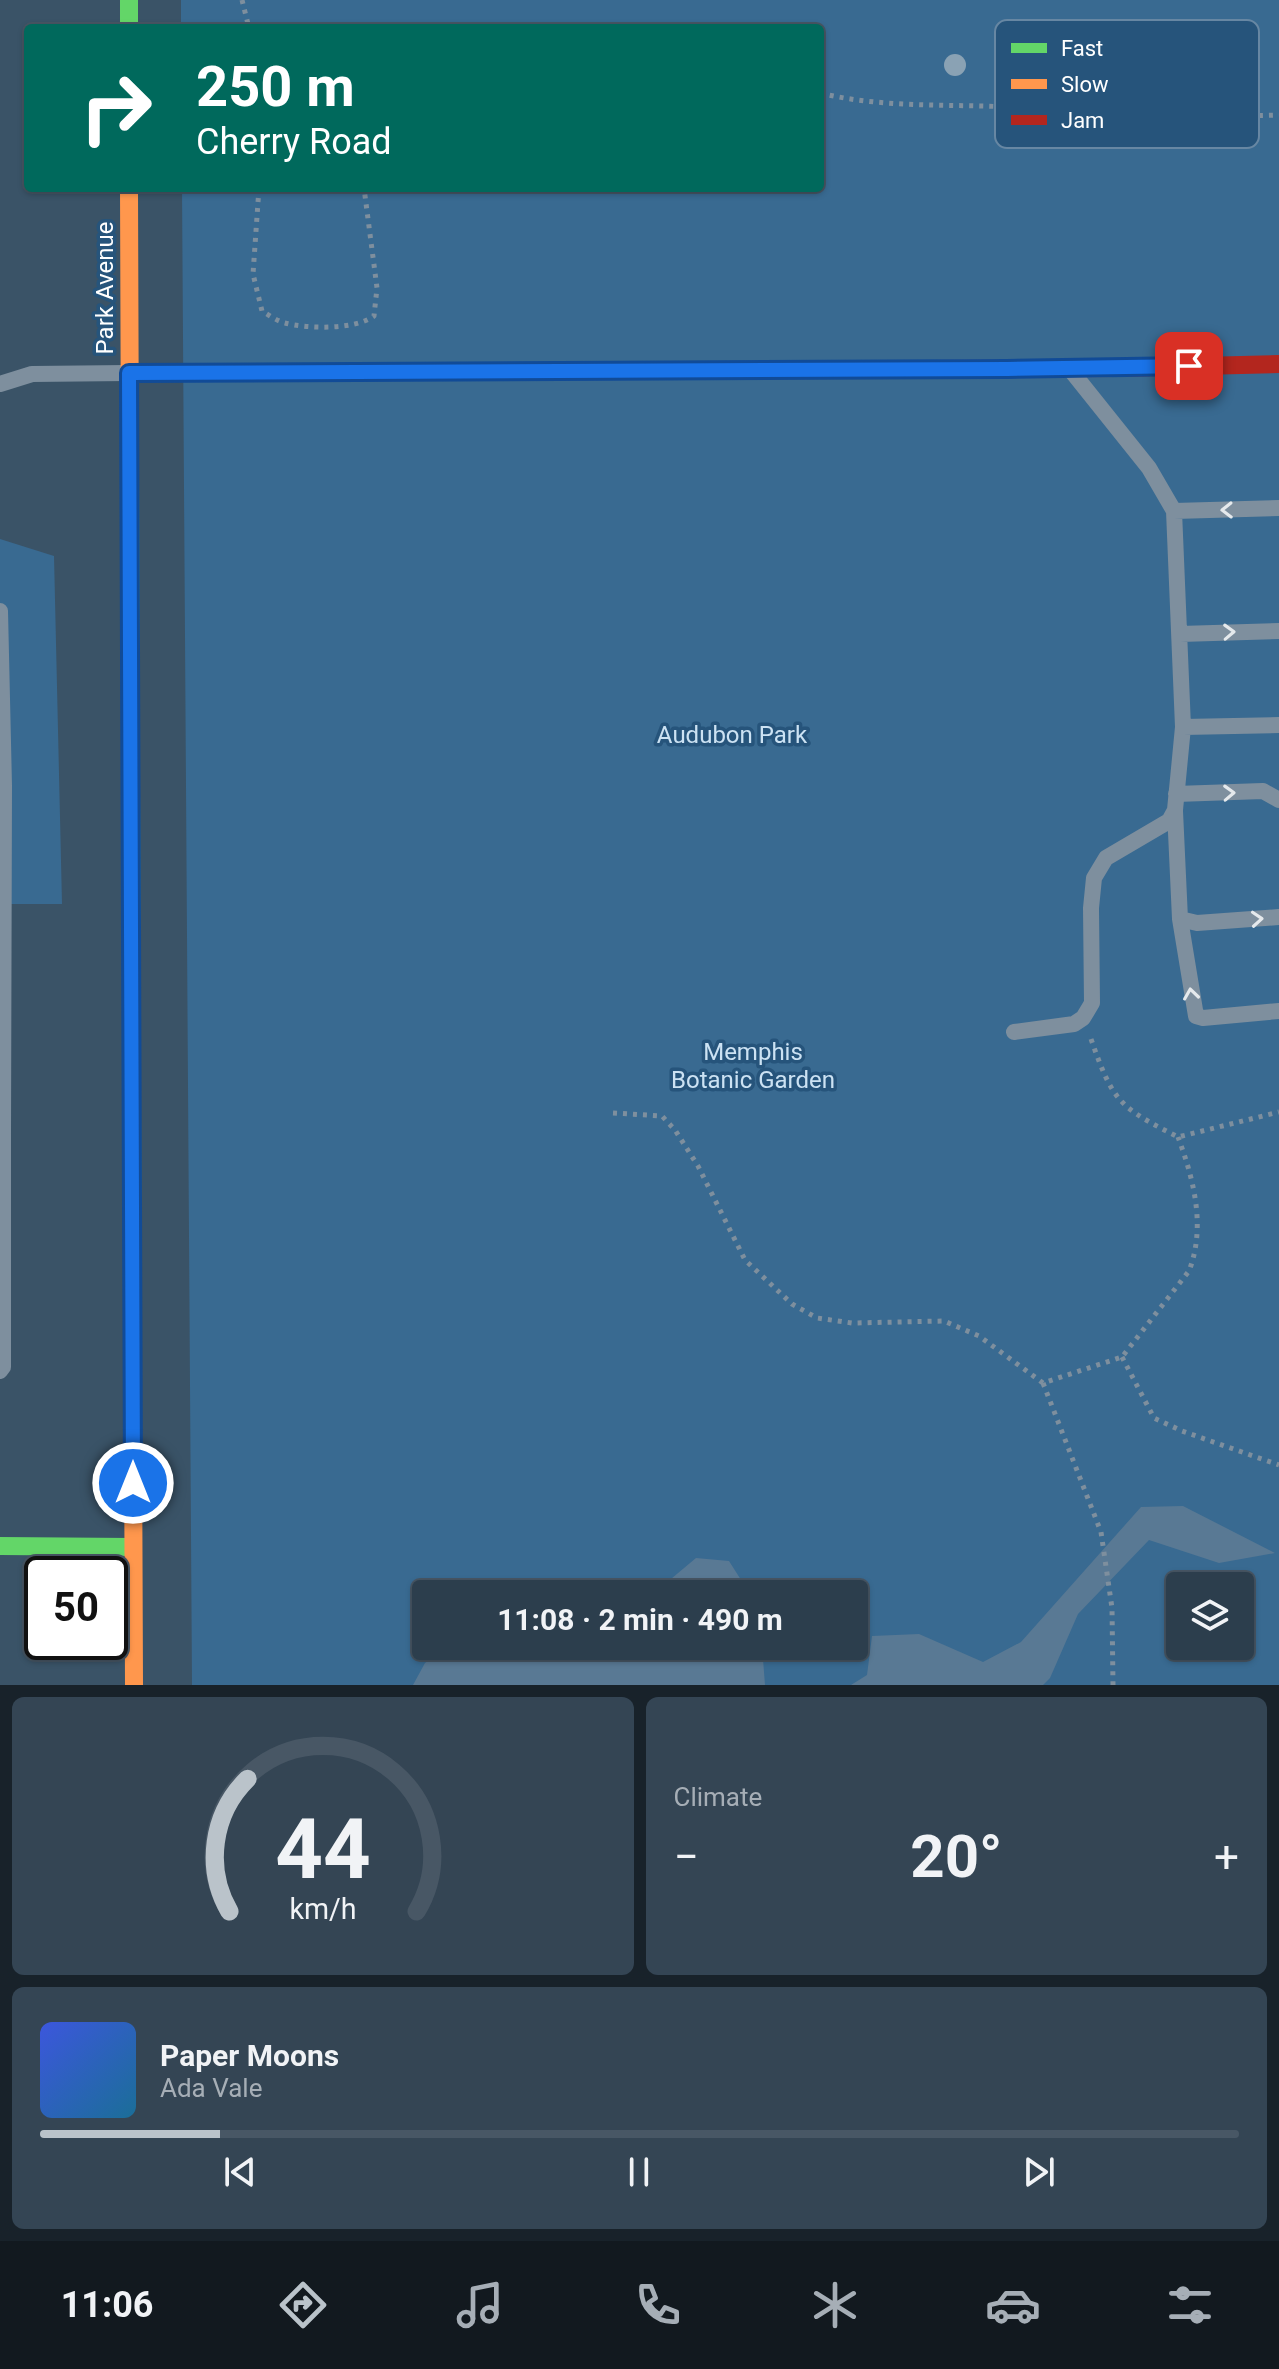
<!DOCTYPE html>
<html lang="en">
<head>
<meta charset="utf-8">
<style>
  :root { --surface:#2c3e4d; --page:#344554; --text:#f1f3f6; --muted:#a6aeb6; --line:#485765; --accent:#bac3ca }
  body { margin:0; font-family:Roboto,sans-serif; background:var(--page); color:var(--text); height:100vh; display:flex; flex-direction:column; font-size:30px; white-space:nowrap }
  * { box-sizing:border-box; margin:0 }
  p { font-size:26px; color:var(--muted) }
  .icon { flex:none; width:44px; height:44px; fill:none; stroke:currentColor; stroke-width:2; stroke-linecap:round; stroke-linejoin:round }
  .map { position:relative; height:1685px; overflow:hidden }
  .panel { display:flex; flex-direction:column; gap:12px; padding:12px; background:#18222a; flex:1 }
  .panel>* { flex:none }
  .top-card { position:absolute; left:24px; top:24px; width:800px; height:168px; border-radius:8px; box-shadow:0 2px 6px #0004,0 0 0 2px var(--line); background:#00695c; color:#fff; overflow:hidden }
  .fabs { position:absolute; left:1166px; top:1572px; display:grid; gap:16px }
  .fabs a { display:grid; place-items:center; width:88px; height:88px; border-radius:8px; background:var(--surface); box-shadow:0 2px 6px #0004,0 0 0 2px var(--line); font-size:40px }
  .speed { position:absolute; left:24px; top:1556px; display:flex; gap:16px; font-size:40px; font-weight:700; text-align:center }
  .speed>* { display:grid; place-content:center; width:104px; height:104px; border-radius:50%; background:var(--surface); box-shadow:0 2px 6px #0004,0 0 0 2px var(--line); line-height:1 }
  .speed .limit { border:4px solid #111; border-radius:12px; background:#fff; color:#111 }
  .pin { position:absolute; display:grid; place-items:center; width:68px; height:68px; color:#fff; margin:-34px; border-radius:16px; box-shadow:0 4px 12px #0006 }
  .me { position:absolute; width:88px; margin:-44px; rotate:0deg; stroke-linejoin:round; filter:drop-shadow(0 0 6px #0008) }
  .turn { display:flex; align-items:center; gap:28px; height:168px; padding:0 40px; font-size:36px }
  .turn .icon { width:104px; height:104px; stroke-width:2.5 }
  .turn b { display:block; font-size:56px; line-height:68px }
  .big { font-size:60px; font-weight:700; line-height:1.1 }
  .panel .widget { flex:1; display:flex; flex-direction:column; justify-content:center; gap:12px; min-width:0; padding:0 28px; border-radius:12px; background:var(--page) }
  .panel .dial { align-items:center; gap:0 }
  .dial svg { height:208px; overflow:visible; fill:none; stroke:var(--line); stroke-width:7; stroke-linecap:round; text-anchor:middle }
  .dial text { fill:var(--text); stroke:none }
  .song { display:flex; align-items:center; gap:24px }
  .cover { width:96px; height:96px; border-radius:12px; background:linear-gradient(135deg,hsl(230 70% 55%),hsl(200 70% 35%)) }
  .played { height:8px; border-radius:4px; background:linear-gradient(90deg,var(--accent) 15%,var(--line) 15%) }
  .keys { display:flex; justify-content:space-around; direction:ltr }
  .heat { display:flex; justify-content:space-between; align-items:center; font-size:44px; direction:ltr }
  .panel .tiles { flex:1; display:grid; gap:12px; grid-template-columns:1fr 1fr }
  .widget:last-child { grid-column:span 2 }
  .trip { position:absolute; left:412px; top:1580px; width:456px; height:80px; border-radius:8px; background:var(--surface); box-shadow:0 2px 6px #0004,0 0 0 2px var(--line); font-weight:700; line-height:80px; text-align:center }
  .tab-bar { display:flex; height:128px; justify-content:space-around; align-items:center; background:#12191f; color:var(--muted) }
  .tab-bar .icon { width:56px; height:56px }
  .tab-bar .selected { color:var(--accent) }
  .tab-bar b { font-size:36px; color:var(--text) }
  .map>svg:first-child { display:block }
  .green { fill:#396a91; fill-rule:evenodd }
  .water { fill:#597994 }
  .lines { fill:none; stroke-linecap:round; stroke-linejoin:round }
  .path { stroke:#7e8f9e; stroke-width:5; stroke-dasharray:4 6; stroke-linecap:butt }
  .lane { stroke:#7e8f9e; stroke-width:16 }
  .fast { stroke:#63d668; stroke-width:18 }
  .slow { stroke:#ff974d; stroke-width:18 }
  .jam { stroke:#b3261e; stroke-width:18 }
  .tree { fill:#8aa2b4 }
  .oneway { stroke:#e5e9ec }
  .route-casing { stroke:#114b97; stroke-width:20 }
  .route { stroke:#1a73e8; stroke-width:14 }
  .labels { text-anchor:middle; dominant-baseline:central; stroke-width:7; stroke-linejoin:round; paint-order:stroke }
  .street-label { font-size:24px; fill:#fff; stroke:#26547b }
  .park-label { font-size:24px; fill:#cce2f3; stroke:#26547b }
  .key { fill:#26547b; stroke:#6787a3; stroke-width:2 }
  .key-label { font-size:22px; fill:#fff }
</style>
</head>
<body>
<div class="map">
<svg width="1279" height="1685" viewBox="0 0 1279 1685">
  <rect width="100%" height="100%" fill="#3a5367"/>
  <path class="green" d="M181 0H1279V1685H192L182 188H820V28H181ZM1180 1586H1240V1646H1180ZM426 1594H854V1646H426Z
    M0 539 54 556 62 904H0Z"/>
  <path class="water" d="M1183 1506 1275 1553 1219 1563 1149 1540 1078 1614 1050 1678 1043 1685H851L867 1675 872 1636 919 1634 983 1662 1021 1642 1141 1507Z
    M696 1558 729 1561 750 1594H653Z
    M448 1646H762L765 1685H413L425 1663Z"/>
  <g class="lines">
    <path class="path" d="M242 0 249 28
      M820 93C881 108 947 104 1009 107 1099 110 1189 118 1279 115
      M259 188 253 274 262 311C269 315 277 321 285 323 308 329 355 330 374 316L377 288 364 188
      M1091 1039C1113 1102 1119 1107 1178 1137L1279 1112
      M613 1113 662 1116 675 1130 698 1166 745 1260 792 1304 817 1318 852 1323 944 1321 979 1336 1043 1383 1122 1357 1189 1271C1206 1227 1194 1180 1178 1137
      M1122 1357 1154 1418 1182 1431 1279 1465
      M1043 1383 1101 1532 1112 1608 1113 1685"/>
    <path class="lane" d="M0 384 32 374 127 373
      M1174 511 1279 508
      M0 611 4 786 3 1134
      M1180 634 1279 631
      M1183 727 1279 725
      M1176 794 1263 791 1279 800
      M1175 811 1180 919 1196 1016 1203 1018 1279 1011
      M1180 919 1197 923 1279 917
      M1014 1032 1074 1024 1083 1018 1092 1003 1091 908 1094 878 1106 858 1169 821 1175 810 1183 727 1174 511 1149 468 1073 373
      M0 1134H3V1367L0 1371"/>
    <path class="fast" d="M129 0V28
      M129 373 739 370
      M130 476 133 1429
      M0 1546 133 1547"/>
    <path class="slow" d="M129 188 130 476
      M739 370 1118 368
      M133 1429 134 1685"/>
    <path class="jam" d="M1118 368 1279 364"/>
  </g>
  <circle class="tree" cx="955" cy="65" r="11"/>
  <defs><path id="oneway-chevron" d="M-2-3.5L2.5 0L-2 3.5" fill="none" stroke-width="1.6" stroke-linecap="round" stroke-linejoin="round" transform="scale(2)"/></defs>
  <g class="oneway">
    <use href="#oneway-chevron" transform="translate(1227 510) rotate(179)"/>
    <use href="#oneway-chevron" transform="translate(1229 632) rotate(-2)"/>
    <use href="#oneway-chevron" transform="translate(1229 793) rotate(-2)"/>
    <use href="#oneway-chevron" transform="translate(1257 919) rotate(-4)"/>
    <use href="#oneway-chevron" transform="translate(1191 994) rotate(-98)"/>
  </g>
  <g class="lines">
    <defs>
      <path id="route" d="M133 1483 129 373 1007 369 1189 366"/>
    </defs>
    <use href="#route" class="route-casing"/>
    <use href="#route" class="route"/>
  </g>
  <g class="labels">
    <g class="street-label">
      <text transform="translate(105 288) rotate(-90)">Park Avenue</text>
    </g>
    <g class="park-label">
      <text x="732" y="735">Audubon Park</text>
      <text x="753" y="1052">Memphis<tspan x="753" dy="28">Botanic Garden</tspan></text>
    </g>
  </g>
  <rect x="995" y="20" width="264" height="128" rx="12" class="key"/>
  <rect x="1011" y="43" width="36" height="10" fill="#63d668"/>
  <rect x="1011" y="79" width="36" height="10" fill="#ff974d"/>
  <rect x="1011" y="115" width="36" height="10" fill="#b3261e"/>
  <g class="key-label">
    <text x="1061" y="56">Fast</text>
    <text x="1061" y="92">Slow</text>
    <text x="1061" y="128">Jam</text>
  </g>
</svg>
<div class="fabs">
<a><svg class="icon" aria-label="layers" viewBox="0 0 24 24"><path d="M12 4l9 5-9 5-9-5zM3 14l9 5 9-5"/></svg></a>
</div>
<div class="speed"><div class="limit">50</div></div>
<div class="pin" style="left:1189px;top:366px;background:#d93025"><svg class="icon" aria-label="arrive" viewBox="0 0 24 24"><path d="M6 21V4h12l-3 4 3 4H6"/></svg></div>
<svg class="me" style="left:133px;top:1483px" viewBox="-20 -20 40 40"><circle r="17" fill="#1a73e8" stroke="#fff" stroke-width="3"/><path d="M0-11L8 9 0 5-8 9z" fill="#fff"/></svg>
<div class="trip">11:08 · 2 min · 490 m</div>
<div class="top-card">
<div class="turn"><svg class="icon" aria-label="right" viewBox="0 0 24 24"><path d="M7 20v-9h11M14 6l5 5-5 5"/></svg><div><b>250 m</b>Cherry Road</div></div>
</div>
</div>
<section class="panel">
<div class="tiles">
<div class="widget dial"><svg viewBox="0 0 100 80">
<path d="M14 69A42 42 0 1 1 86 69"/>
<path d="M14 69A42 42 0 0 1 21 18" stroke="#bac3ca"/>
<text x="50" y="56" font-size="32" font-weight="700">44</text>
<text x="50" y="72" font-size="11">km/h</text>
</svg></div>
<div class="widget"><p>Climate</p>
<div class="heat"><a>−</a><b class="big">20°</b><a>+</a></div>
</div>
<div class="widget">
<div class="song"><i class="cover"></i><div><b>Paper Moons</b><p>Ada Vale</p></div></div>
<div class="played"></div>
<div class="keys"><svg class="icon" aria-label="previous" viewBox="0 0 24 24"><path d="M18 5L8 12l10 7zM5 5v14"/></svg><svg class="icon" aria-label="pause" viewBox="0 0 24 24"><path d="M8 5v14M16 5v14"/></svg><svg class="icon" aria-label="next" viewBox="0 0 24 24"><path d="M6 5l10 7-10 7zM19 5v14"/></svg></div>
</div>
</div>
</section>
<nav class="tab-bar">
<b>11:06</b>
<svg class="icon selected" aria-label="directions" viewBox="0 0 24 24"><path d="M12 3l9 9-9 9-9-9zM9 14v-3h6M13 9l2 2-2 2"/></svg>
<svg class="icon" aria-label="music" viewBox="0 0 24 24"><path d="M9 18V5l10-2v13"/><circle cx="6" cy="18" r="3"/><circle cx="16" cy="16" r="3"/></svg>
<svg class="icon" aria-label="phone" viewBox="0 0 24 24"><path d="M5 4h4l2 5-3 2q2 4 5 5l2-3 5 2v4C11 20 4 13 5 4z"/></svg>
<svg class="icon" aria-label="climate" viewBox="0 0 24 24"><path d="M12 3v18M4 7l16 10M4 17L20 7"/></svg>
<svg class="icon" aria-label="car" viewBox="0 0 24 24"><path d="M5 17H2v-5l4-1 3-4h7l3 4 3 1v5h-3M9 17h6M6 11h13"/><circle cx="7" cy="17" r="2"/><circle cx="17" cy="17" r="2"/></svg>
<svg class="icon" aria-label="filters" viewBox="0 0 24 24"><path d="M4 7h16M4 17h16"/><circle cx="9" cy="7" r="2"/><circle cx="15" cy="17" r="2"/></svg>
</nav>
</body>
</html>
